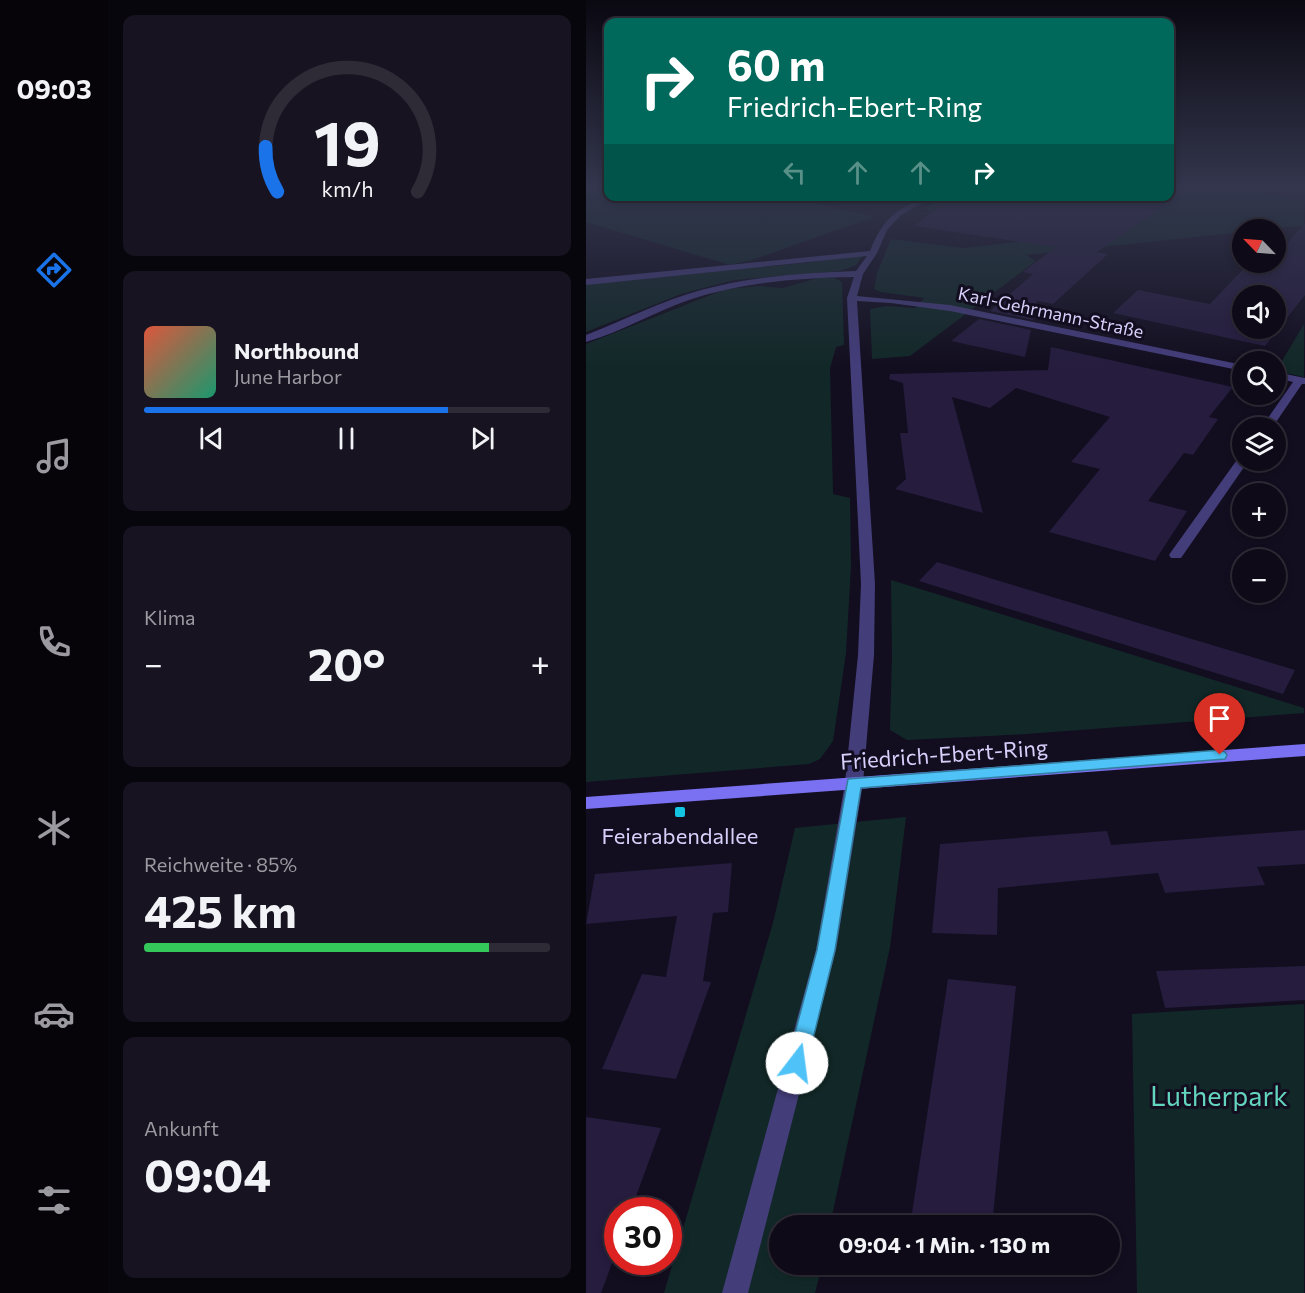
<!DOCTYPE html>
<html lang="de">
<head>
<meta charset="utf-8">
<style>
  :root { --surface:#0e0a17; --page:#171320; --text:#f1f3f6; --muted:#9b9aa1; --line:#2e2b36; --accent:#1a73e8 }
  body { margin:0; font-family:Commissioner,sans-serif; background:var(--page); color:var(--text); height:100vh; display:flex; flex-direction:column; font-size:22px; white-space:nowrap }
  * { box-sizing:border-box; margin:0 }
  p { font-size:20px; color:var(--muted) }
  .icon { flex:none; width:33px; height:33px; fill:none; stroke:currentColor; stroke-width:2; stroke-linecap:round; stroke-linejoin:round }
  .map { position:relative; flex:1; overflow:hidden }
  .panel { display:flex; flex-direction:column; gap:15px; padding:15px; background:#08060d; width:478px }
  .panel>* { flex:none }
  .hud { position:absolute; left:18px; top:18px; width:570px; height:183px; border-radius:12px; box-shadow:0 3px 9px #0003,0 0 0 2px var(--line); background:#00695c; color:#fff; overflow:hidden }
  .needle { width:39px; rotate:295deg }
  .fabs { position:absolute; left:646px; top:219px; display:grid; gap:12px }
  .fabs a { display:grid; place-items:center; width:54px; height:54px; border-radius:50%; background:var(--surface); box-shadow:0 3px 9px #0003,0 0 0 2px var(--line); font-size:30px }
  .speed { position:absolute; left:18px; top:1197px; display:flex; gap:12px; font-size:30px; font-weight:700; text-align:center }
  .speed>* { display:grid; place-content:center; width:78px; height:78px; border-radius:50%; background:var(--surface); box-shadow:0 3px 9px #0003,0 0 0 2px var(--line); line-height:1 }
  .speed .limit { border:9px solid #d22; background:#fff; color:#111 }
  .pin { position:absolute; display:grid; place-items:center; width:51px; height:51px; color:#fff; margin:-62px -26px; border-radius:50% 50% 50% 0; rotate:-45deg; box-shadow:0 0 6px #0007 }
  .pin .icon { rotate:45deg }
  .me { position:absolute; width:66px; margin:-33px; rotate:15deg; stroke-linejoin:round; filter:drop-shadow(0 0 4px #0008) }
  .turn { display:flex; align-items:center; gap:21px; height:126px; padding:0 24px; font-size:27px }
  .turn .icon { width:78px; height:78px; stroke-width:2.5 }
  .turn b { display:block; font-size:42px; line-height:51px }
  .lanes { display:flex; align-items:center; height:57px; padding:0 24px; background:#0003; justify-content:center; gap:30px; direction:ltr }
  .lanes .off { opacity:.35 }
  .big { font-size:45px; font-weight:700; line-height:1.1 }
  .panel .widget { flex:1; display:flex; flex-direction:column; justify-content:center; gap:9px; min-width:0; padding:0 21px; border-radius:12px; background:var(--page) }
  .panel .dial { align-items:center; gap:0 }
  .dial svg { height:156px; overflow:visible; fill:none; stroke:var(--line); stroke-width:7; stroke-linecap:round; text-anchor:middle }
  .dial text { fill:var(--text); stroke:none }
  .song { display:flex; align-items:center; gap:18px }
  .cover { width:72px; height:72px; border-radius:9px; background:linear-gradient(135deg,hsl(10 70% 55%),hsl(160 70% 35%)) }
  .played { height:6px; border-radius:3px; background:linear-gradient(90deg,var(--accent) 75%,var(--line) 75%) }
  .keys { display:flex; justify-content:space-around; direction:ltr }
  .heat { display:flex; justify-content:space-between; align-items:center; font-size:33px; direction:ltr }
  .charge { height:9px; border-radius:4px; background:linear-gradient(90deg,#34c759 85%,var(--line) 0) }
  .trip { position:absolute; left:183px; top:1215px; width:351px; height:60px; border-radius:30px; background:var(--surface); box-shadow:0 3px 9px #0003,0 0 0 2px var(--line); font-weight:700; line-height:60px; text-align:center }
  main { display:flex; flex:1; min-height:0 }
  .tabs { display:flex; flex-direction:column; width:108px; justify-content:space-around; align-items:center; background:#060409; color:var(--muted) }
  .tabs .icon { width:42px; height:42px }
  .tabs .active { color:var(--accent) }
  .tabs b { font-size:27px; color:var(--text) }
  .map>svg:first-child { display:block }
  .green { fill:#122828 }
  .building { fill:#251c3e; fill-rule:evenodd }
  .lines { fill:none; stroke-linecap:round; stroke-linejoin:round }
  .street { fill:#433d7a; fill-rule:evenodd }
  .secondary { fill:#7a70f2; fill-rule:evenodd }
  .route { fill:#4fc3f7; stroke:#337fa1; stroke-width:1.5 }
  .poi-dot { fill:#14c4e3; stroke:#120e1f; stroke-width:2 }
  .labels { text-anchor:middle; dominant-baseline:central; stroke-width:6; stroke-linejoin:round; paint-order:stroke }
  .far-street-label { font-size:18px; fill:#d7d0fb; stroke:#120e1f }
  .street-label { font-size:22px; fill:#d7d0fb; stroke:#120e1f }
  .poi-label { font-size:22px; fill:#d7d0fb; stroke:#120e1f }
  .near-park-label { font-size:27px; fill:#63d4bd; stroke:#120e1f }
</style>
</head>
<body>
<main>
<nav class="tabs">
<b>09:03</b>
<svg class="icon active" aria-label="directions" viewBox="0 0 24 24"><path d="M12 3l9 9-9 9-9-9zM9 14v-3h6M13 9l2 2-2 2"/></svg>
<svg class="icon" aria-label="music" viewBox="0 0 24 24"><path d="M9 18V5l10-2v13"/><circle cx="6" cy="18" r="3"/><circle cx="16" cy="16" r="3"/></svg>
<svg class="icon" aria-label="phone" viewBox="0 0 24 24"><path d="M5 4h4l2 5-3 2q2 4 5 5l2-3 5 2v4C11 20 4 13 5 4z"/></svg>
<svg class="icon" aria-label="climate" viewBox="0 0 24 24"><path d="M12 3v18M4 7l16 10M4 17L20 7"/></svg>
<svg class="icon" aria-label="car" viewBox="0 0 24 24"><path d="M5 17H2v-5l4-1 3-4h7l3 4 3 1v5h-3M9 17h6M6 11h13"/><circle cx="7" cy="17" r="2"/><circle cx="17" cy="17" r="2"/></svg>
<svg class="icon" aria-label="filters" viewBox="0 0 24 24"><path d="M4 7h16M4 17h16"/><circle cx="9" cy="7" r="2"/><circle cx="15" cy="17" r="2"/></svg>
</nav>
<section class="panel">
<div class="widget dial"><svg viewBox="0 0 100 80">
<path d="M14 69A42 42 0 1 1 86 69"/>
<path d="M14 69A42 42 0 0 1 8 46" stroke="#1a73e8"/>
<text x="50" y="56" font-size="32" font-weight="700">19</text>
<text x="50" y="72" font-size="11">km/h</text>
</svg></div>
<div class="widget">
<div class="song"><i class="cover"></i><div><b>Northbound</b><p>June Harbor</p></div></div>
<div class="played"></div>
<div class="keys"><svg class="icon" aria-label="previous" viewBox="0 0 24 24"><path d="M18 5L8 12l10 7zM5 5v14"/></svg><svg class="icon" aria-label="pause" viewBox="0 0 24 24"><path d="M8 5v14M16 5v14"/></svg><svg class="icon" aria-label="next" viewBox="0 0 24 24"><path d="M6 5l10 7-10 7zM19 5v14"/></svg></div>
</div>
<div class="widget"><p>Klima</p>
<div class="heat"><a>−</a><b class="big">20°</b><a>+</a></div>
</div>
<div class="widget"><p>Reichweite · 85%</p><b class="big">425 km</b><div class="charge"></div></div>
<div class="widget"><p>Ankunft</p><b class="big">09:04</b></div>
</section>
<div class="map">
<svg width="719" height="1293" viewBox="0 0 719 1293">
  <rect width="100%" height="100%" fill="#120e1f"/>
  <path class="green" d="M0 186H22V196L203 197 288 217 166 260 144 265 0 222Z
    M584 186H633L718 201V226L657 230V232L440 255 450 261 324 356 286 359 284 309 300 306 329 308 338 298 295 292 288 289 291 273 305 239 378 248 499 234 335 209 362 197 584 196Z
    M270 255 276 256 270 265 254 271 148 280 95 294 0 332V284L228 262Z
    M232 278H248L256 282 258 345 250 347 244 368 247 494 264 498 265 566 260 653 247 741 234 759 223 764 0 782V344L140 289 174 286 197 288Z
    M718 324V377L690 371Z
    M305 580 718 708V713L440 734 321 740 304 730 306 656Z
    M320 817 304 947 244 1225 194 1226V1264L236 1265 229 1293H78L187 923 209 828Z
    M718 1004V1293H551L546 1014Z"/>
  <path class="building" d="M584 186H608L511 252 522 254 467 304 451 301 447 320 404 311 447 274 437 272 470 247 328 226 368 196H584Z
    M719 223V295L679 346 527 313 552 290 624 304 664 262H690V256ZM657 296H690V328H657Z
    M393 319 445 330 439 357 365 341Z
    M465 347 647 387 623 417 632 419 607 455 598 453 562 501 601 511 569 561 463 532 514 469 485 462 524 417 430 388 404 408 366 397 397 513 309 489 320 479 314 433H322L317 383 303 379 304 374 462 370Z
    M351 562 546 621 709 670 697 694 333 581Z
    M719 830V864L671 867 679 885 579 893 572 873 412 888 411 935 346 933 354 844 521 831 525 845Z
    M146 863 142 912 127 913 117 981 125 982 90 1079 16 1069 56 974 80 977 91 916 0 924 9 874Z
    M719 966V1000L579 1008 570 971Z
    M362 979 430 986 406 1226H324Z
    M0 1117 75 1128 45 1210H32V1247L15 1293H0Z"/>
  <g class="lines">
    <path class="street" d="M339 196H349L315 215 301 230 291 253 277 274 271 296 364 305 657 365V371L364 311 305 303 271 301 289 584 288 655 277 783 250 950 162 1293H136L230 950 259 783 272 655 275 584 261 298 268 277C212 278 156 282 103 300 68 312 35 332 0 342V335C38 320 76 301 115 290 166 276 218 273 270 271L281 256 0 285V279L284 251C298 217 307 213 339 196Z
      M690 372 719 378V384H716L686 428H675L707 382 690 378Z
      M657 456V460H663L595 558H585L583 555 585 552 653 457Z"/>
    <path class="secondary" d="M719 744V756L0 809V797Z"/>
  </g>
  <linearGradient id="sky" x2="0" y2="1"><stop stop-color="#0a0811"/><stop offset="0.51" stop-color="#33364d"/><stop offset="1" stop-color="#33364d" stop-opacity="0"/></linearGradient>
  <rect width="719" height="367" fill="url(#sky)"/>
  <path class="route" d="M634 750 639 752 641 755 639 759 275 788 249 950 221 1063 218 1069 211 1072 204 1069 201 1063 231 950 262 779Z"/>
  <rect class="poi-dot" x="88" y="806" width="12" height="12" rx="3"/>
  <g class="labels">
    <g class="far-street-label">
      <text transform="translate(465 312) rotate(12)">Karl-Gehrmann-Straße</text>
    </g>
    <g class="street-label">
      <text transform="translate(358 754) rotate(-4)">Friedrich-Ebert-Ring</text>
    </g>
    <g class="poi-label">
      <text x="94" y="835">Feierabendallee</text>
    </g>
    <g class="near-park-label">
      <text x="633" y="1095">Lutherpark</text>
    </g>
  </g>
</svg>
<div class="fabs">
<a><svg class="needle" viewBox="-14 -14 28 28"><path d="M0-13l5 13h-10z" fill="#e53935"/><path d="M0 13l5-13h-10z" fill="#9b9aa1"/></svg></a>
<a><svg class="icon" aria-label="sound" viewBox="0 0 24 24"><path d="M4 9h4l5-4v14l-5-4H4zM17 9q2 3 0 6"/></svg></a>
<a><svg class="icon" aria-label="search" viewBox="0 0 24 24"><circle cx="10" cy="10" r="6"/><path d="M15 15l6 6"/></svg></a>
<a><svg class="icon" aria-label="layers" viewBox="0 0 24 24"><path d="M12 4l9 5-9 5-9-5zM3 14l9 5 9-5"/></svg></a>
<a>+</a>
<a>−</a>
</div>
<div class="speed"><div class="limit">30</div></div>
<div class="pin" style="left:634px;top:755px;background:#d93025"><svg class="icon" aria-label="arrive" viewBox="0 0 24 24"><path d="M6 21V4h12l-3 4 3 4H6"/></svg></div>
<svg class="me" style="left:211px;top:1063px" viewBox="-20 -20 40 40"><circle r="19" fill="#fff"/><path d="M0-13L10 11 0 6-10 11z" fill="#4fc3f7"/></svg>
<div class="trip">09:04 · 1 Min. · 130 m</div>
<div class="hud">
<div class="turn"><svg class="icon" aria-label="right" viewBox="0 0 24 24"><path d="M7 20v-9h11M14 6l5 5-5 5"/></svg><div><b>60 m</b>Friedrich-Ebert-Ring</div></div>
<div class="lanes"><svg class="icon off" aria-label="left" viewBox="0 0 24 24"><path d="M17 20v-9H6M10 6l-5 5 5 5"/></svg><svg class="icon off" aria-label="ahead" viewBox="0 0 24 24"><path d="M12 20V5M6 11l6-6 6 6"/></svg><svg class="icon off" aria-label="ahead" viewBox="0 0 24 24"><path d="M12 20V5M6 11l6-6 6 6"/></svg><svg class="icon" aria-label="right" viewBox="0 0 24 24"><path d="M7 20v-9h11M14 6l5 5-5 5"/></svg></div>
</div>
</div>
</main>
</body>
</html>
